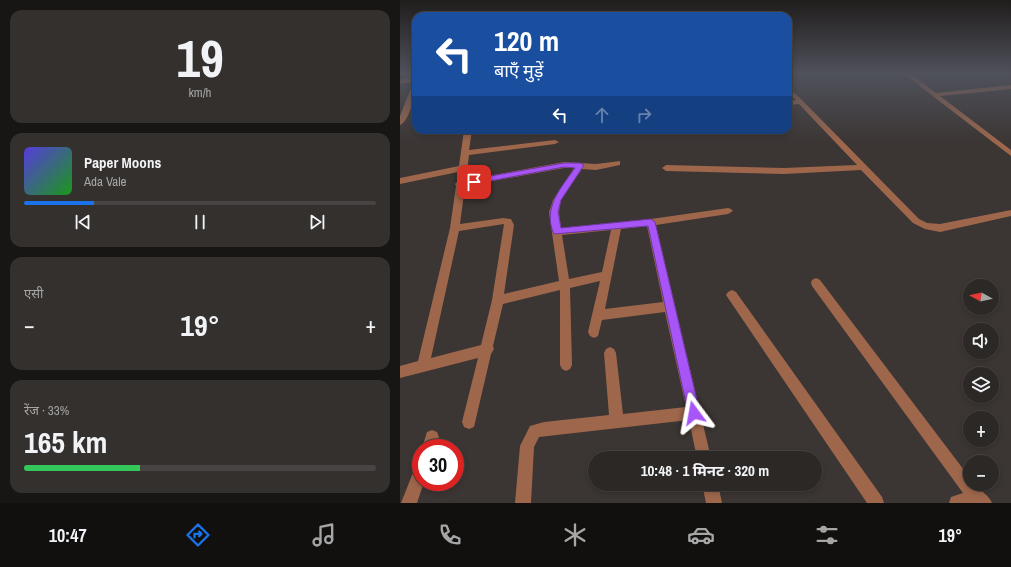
<!DOCTYPE html>
<html lang="hi">
<head>
<meta charset="utf-8">
<style>
  :root { --surface:#2c2826; --page:#34302e; --text:#f1f3f6; --muted:#a6a6a7; --line:#484443; --accent:#1a73e8 }
  body { margin:0; font-family:"Archivo Narrow","Noto Sans Devanagari",sans-serif; background:var(--page); color:var(--text); height:100vh; display:flex; flex-direction:column; font-size:15px; white-space:nowrap }
  * { box-sizing:border-box; margin:0 }
  p { font-size:13px; color:var(--muted) }
  .icon { flex:none; width:22px; height:22px; fill:none; stroke:currentColor; stroke-width:2; stroke-linecap:round; stroke-linejoin:round }
  .map { position:relative; flex:1; overflow:hidden }
  .sheet { display:flex; flex-direction:column; gap:10px; padding:10px; background:#181615; width:400px }
  .sheet>* { flex:none }
  .top-card { position:absolute; left:12px; top:12px; width:380px; height:122px; border-radius:12px; box-shadow:0 2px 6px #0003,0 0 0 1px var(--line); background:#1a4fa0; color:#fff; overflow:hidden }
  .needle { width:26px; rotate:278deg }
  .fabs { position:absolute; left:563px; top:279px; display:grid; gap:8px }
  .fabs a { display:grid; place-items:center; width:36px; height:36px; border-radius:50%; background:var(--surface); box-shadow:0 2px 6px #0003,0 0 0 1px var(--line); font-size:20px }
  .speed { position:absolute; left:12px; top:439px; display:flex; gap:8px; font-size:20px; font-weight:700; text-align:center }
  .speed>* { display:grid; place-content:center; width:52px; height:52px; border-radius:50%; background:var(--surface); box-shadow:0 2px 6px #0003,0 0 0 1px var(--line); line-height:1 }
  .speed .limit { border:6px solid #d22; background:#fff; color:#111 }
  .pin { position:absolute; display:grid; place-items:center; width:34px; height:34px; color:#fff; margin:-17px; border-radius:8px; box-shadow:0 2px 6px #0006 }
  .me { position:absolute; width:44px; margin:-22px; rotate:347deg; stroke-linejoin:round; filter:drop-shadow(0 0 3px #0008) }
  .turn { display:flex; align-items:center; gap:14px; height:84px; padding:0 16px; font-size:18px }
  .turn .icon { width:52px; height:52px; stroke-width:2.5 }
  .turn b { display:block; font-size:28px; line-height:34px }
  .lanes { display:flex; align-items:center; height:38px; padding:0 16px; background:#0003; justify-content:center; gap:20px; direction:ltr }
  .lanes .off { opacity:.35 }
  .big { font-size:30px; font-weight:700; line-height:1.1 }
  .sheet .tile { flex:1; display:flex; flex-direction:column; justify-content:center; gap:6px; min-width:0; padding:0 14px; border-radius:12px; background:var(--page) }
  .sheet .dial { align-items:center; gap:0 }
  .dial b { font-size:52px; line-height:1 }
  .song { display:flex; align-items:center; gap:12px }
  .cover { width:48px; height:48px; border-radius:6px; background:linear-gradient(135deg,hsl(250 70% 55%),hsl(120 70% 35%)) }
  .played { height:4px; border-radius:2px; background:linear-gradient(90deg,var(--accent) 20%,var(--line) 20%) }
  .keys { display:flex; justify-content:space-around; direction:ltr }
  .heat { display:flex; justify-content:space-between; align-items:center; font-size:22px; direction:ltr }
  .charge { height:6px; border-radius:3px; background:linear-gradient(90deg,#34c759 33%,var(--line) 0) }
  .trip { position:absolute; left:188px; top:451px; width:234px; height:40px; border-radius:20px; background:var(--surface); box-shadow:0 2px 6px #0003,0 0 0 1px var(--line); font-weight:700; line-height:40px; text-align:center }
  .dock { display:flex; height:64px; justify-content:space-around; align-items:center; background:#12100f; color:var(--muted) }
  .dock .icon { width:28px; height:28px }
  .dock .selected { color:var(--accent) }
  .dock b { font-size:18px; color:var(--text) }
  main { display:flex; flex:1; min-height:0 }
  .map>svg:first-child { display:block }
  .lines { fill:none; stroke-linecap:round; stroke-linejoin:round }
  .minor { fill:#9e674c; fill-rule:evenodd }
  .route { fill:#a855f7; stroke:#6d37a1 }
</style>
</head>
<body>
<main>
<section class="sheet">
<div class="tile dial"><b>19</b><p>km/h</p></div>
<div class="tile">
<div class="song"><i class="cover"></i><div><b>Paper Moons</b><p>Ada Vale</p></div></div>
<div class="played"></div>
<div class="keys"><svg class="icon" aria-label="previous" viewBox="0 0 24 24"><path d="M18 5L8 12l10 7zM5 5v14"/></svg><svg class="icon" aria-label="pause" viewBox="0 0 24 24"><path d="M8 5v14M16 5v14"/></svg><svg class="icon" aria-label="next" viewBox="0 0 24 24"><path d="M6 5l10 7-10 7zM19 5v14"/></svg></div>
</div>
<div class="tile"><p>एसी</p>
<div class="heat"><a>−</a><b class="big">19°</b><a>+</a></div>
</div>
<div class="tile"><p>रेंज · 33%</p><b class="big">165 km</b><div class="charge"></div></div>
</section>
<div class="map">
<svg width="611" height="503" viewBox="0 0 611 503">
  <rect width="100%" height="100%" fill="#3b3533"/>
  <g class="lines">
    <path class="minor" d="M504 74H511L536 93 611 85V89L540 96 611 150V156Z
      M16 77V81L0 84V80Z
      M16 81C16 92 10 121 0 125V116L13 83Z
      M388 87 403 101 519 219 527 223 540 224 611 210V216L540 232 525 229 513 223 461 170 384 174 266 171 262 168 266 165 384 168 457 165 399 104 388 105V101L396 100 388 93Z
      M64 130H72L69 150 155 140 159 142 155 144 69 155 66 180 164 162 196 164 220 161V165L196 170 182 169 161 200 159 212 161 228 251 219 328 208 331 209 333 211 328 214 256 225 311 458H297L289 420 139 437 134 447 131 503H115L120 446 130 426 144 422 209 415 204 353 206 349 210 347 214 349 216 353 223 414 286 407 265 312 202 320 198 336 194 338 190 336 188 332 200 281 170 288 172 365 170 369 166 371 162 369 160 365V290L103 304 93 346 94 349 91 354 74 427 69 429 64 427 62 422 78 358 0 378V366L18 361 50 228 56 186 55 184 57 182 58 172 0 184V178L59 166ZM164 168H174L153 200 149 212 159 281 104 294 114 225 111 219 103 218 60 224 65 186ZM104 224 92 300 81 345 31 358 59 231ZM247 226 263 302 205 309 221 229ZM211 230 202 272 169 279 162 235Z
      M162 130H172L177 133 173 135Z
      M416 278 420 280 570 478V484H575C580 491 589 495 592 503H549L551 497 563 493 412 286 411 283 412 280Z
      M332 290 336 292 482 497 484 503H467L328 298 326 295 328 292Z
      M32 430 37 432 39 437 36 448H22L27 432Z
      M21 462V482H24L17 503H1L16 465Z
      M302 484H318L322 503H306Z"/>
  </g>
  <linearGradient id="sky" x2="0" y2="1"><stop stop-color="#201d1c"/><stop offset="0.51" stop-color="#4f515b"/><stop offset="1" stop-color="#4f515b" stop-opacity="0"/></linearGradient>
  <rect width="611" height="144" fill="url(#sky)"/>
  <path class="route" d="M164 163H180L184 165 161 200 158 212 161 228 251 219 255 222 300 413 298 418 294 420 289 418 288 413 248 226 154 234C142 208 161 188 175 168L164 167 74 184 70 182 74 179Z"/>
</svg>
<div class="fabs">
<a><svg class="needle" viewBox="-14 -14 28 28"><path d="M0-13l5 13h-10z" fill="#e53935"/><path d="M0 13l5-13h-10z" fill="#a6a6a7"/></svg></a>
<a><svg class="icon" aria-label="sound" viewBox="0 0 24 24"><path d="M4 9h4l5-4v14l-5-4H4zM17 9q2 3 0 6"/></svg></a>
<a><svg class="icon" aria-label="layers" viewBox="0 0 24 24"><path d="M12 4l9 5-9 5-9-5zM3 14l9 5 9-5"/></svg></a>
<a>+</a>
<a>−</a>
</div>
<div class="speed"><div class="limit">30</div></div>
<div class="pin" style="left:74px;top:182px;background:#d93025"><svg class="icon" aria-label="arrive" viewBox="0 0 24 24"><path d="M6 21V4h12l-3 4 3 4H6"/></svg></div>
<svg class="me" style="left:294px;top:413px" viewBox="-20 -20 40 40"><path d="M0-17L14 15 0 8-14 15z" fill="#a855f7" stroke="#fff" stroke-width="4"/></svg>
<div class="trip">10:48 · 1 मिनट · 320 m</div>
<div class="top-card">
<div class="turn"><svg class="icon" aria-label="left" viewBox="0 0 24 24"><path d="M17 20v-9H6M10 6l-5 5 5 5"/></svg><div><b>120 m</b>बाएँ मुड़ें</div></div>
<div class="lanes"><svg class="icon" aria-label="left" viewBox="0 0 24 24"><path d="M17 20v-9H6M10 6l-5 5 5 5"/></svg><svg class="icon off" aria-label="ahead" viewBox="0 0 24 24"><path d="M12 20V5M6 11l6-6 6 6"/></svg><svg class="icon off" aria-label="right" viewBox="0 0 24 24"><path d="M7 20v-9h11M14 6l5 5-5 5"/></svg></div>
</div>
</div>
</main>
<nav class="dock">
<b>10:47</b>
<svg class="icon selected" aria-label="directions" viewBox="0 0 24 24"><path d="M12 3l9 9-9 9-9-9zM9 14v-3h6M13 9l2 2-2 2"/></svg>
<svg class="icon" aria-label="music" viewBox="0 0 24 24"><path d="M9 18V5l10-2v13"/><circle cx="6" cy="18" r="3"/><circle cx="16" cy="16" r="3"/></svg>
<svg class="icon" aria-label="phone" viewBox="0 0 24 24"><path d="M5 4h4l2 5-3 2q2 4 5 5l2-3 5 2v4C11 20 4 13 5 4z"/></svg>
<svg class="icon" aria-label="climate" viewBox="0 0 24 24"><path d="M12 3v18M4 7l16 10M4 17L20 7"/></svg>
<svg class="icon" aria-label="car" viewBox="0 0 24 24"><path d="M5 17H2v-5l4-1 3-4h7l3 4 3 1v5h-3M9 17h6M6 11h13"/><circle cx="7" cy="17" r="2"/><circle cx="17" cy="17" r="2"/></svg>
<svg class="icon" aria-label="filters" viewBox="0 0 24 24"><path d="M4 7h16M4 17h16"/><circle cx="9" cy="7" r="2"/><circle cx="15" cy="17" r="2"/></svg>
<b>19°</b>
</nav>
</body>
</html>
